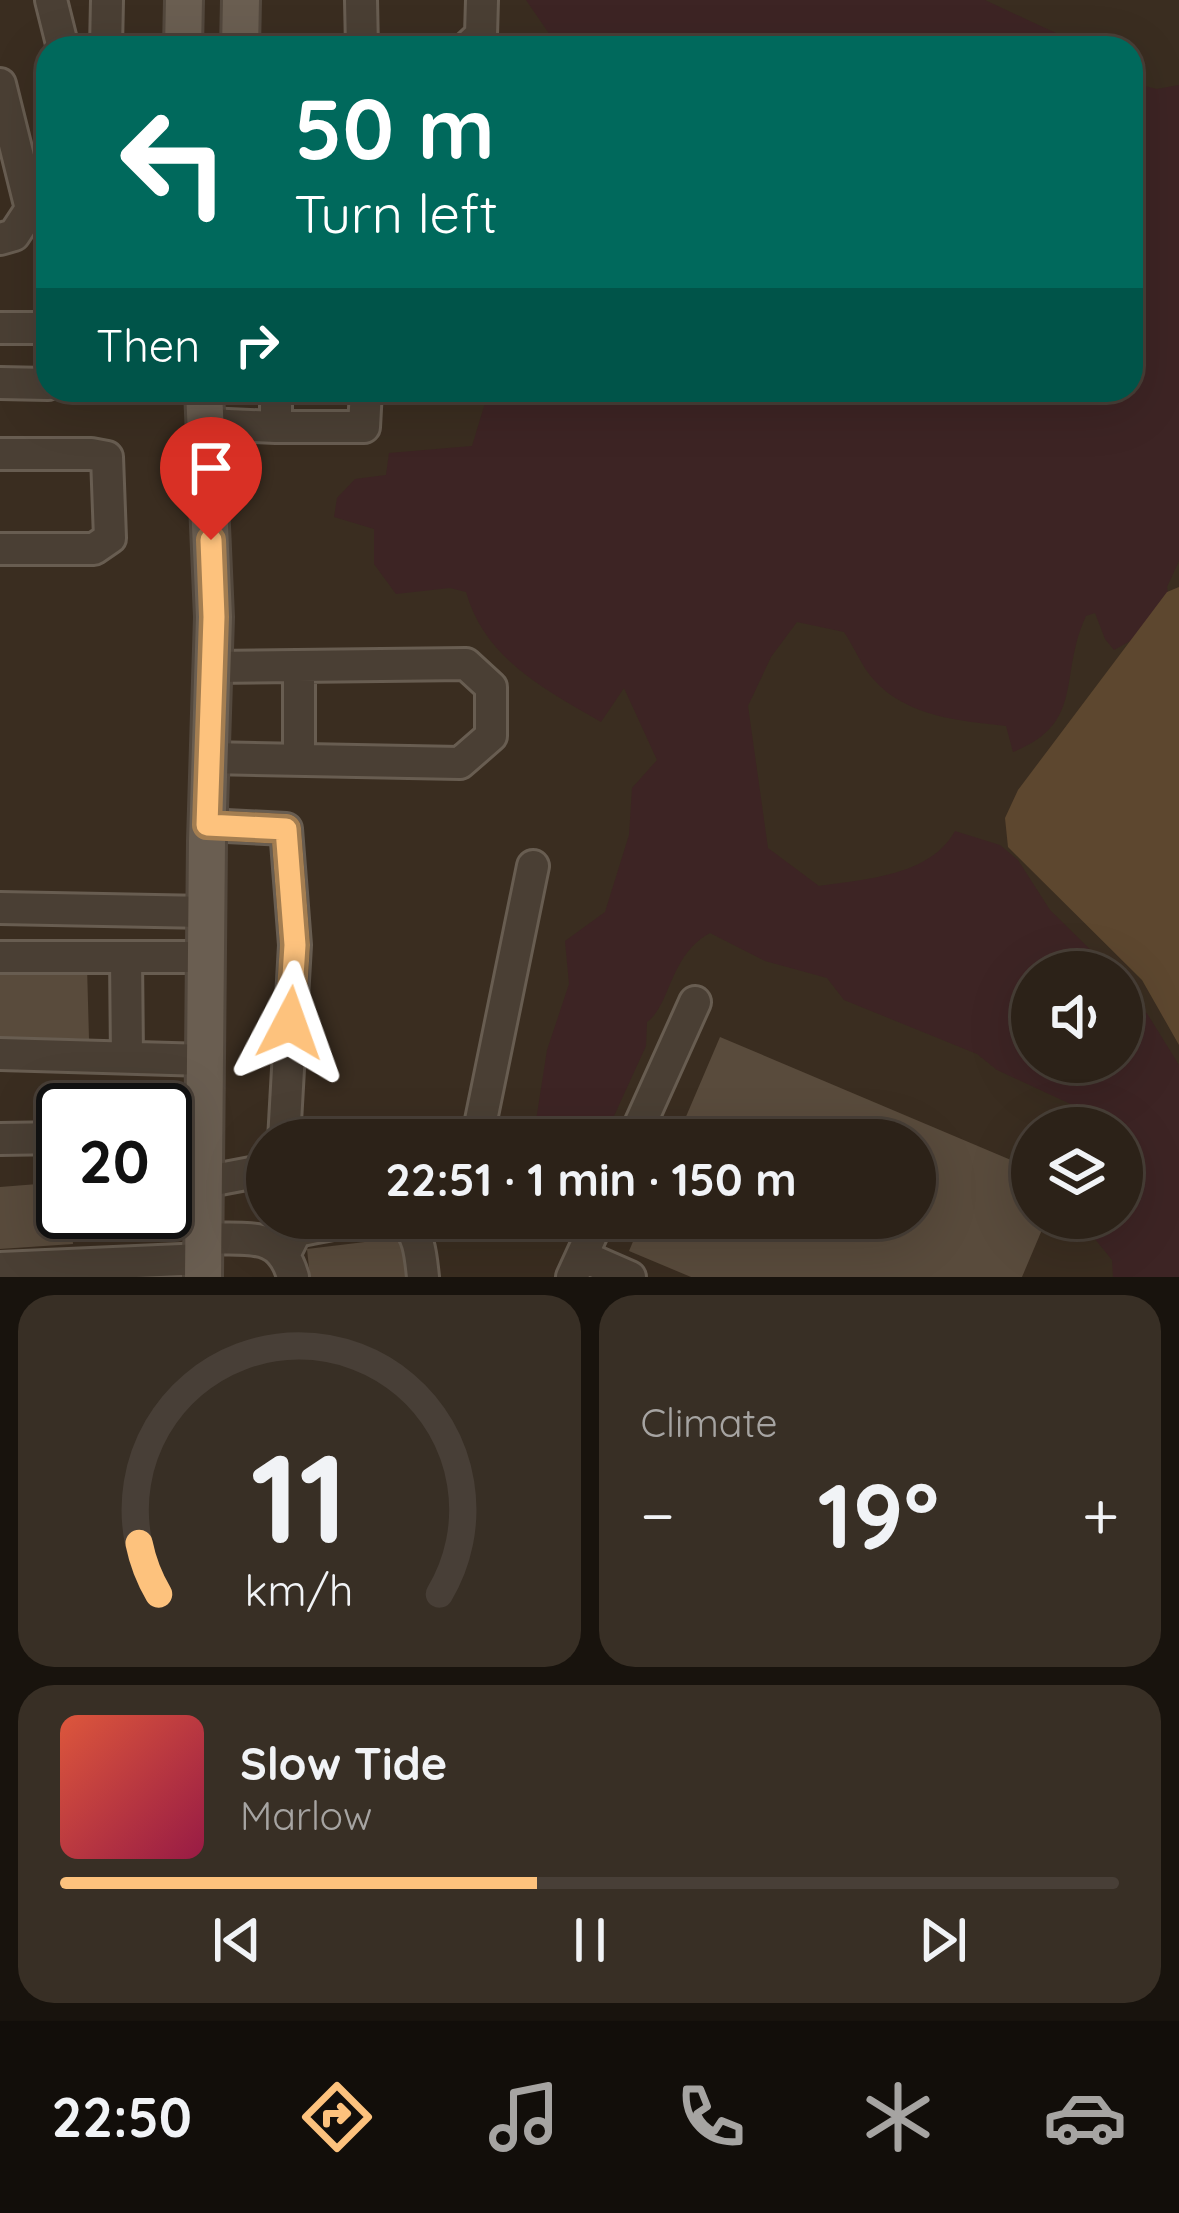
<!DOCTYPE html>
<html lang="en">
<head>
<meta charset="utf-8">
<style>
  :root { --surface:#2c2218; --page:#382f25; --text:#f1f3f6; --muted:#a6a4a2; --line:#483f37; --accent:#fdc27d }
  body { margin:0; font-family:Quicksand,sans-serif; background:var(--page); color:var(--text); height:100vh; display:flex; flex-direction:column; font-size:45px; white-space:nowrap }
  * { box-sizing:border-box; margin:0 }
  p { font-size:39px; color:var(--muted) }
  .icon { flex:none; width:66px; height:66px; fill:none; stroke:currentColor; stroke-width:2; stroke-linecap:round; stroke-linejoin:round }
  .map { position:relative; height:1277px; overflow:hidden }
  .panel { display:flex; flex-direction:column; gap:18px; padding:18px; background:#18130d; flex:1 }
  .panel>* { flex:none }
  .hud { position:absolute; left:36px; top:36px; width:1107px; height:366px; border-radius:36px; box-shadow:0 12px 48px #0002,0 0 0 3px var(--line); background:#00695c; color:#fff; overflow:hidden }
  .tools { position:absolute; left:1011px; top:951px; display:grid; gap:24px }
  .tools a { display:grid; place-items:center; width:132px; height:132px; border-radius:50%; background:var(--surface); box-shadow:0 12px 48px #0002,0 0 0 3px var(--line); font-size:60px }
  .speed { position:absolute; left:36px; top:1083px; display:flex; gap:24px; font-size:60px; font-weight:700; text-align:center }
  .speed>* { display:grid; place-content:center; width:156px; height:156px; border-radius:50%; background:var(--surface); box-shadow:0 12px 48px #0002,0 0 0 3px var(--line); line-height:1 }
  .speed .limit { border:6px solid #111; border-radius:18px; background:#fff; color:#111 }
  .pin { position:absolute; display:grid; place-items:center; width:102px; height:102px; color:#fff; margin:-123px -51px; border-radius:50% 50% 50% 0; rotate:-45deg; box-shadow:0 0 12px #0007 }
  .pin .icon { rotate:45deg }
  .me { position:absolute; width:132px; margin:-66px; rotate:4deg; stroke-linejoin:round; filter:drop-shadow(0 0 9px #0008) }
  .turn { display:flex; align-items:center; gap:42px; height:252px; padding:0 60px; font-size:54px }
  .turn .icon { width:156px; height:156px; stroke-width:2.5 }
  .turn b { display:block; font-size:84px; line-height:102px }
  .then { display:flex; align-items:center; height:114px; padding:0 60px; background:#0003; gap:24px; font-size:45px }
  .big { font-size:90px; font-weight:800; line-height:1.1 }
  .panel .tile { flex:1; display:flex; flex-direction:column; justify-content:center; gap:18px; min-width:0; padding:0 42px; border-radius:36px; background:var(--page) }
  .panel .dial { align-items:center; gap:0 }
  .dial svg { height:312px; overflow:visible; fill:none; stroke:var(--line); stroke-width:7; stroke-linecap:round; text-anchor:middle }
  .dial text { fill:var(--text); stroke:none }
  .song { display:flex; align-items:center; gap:36px }
  .cover { width:144px; height:144px; border-radius:18px; background:linear-gradient(135deg,hsl(10 70% 55%),hsl(340 70% 35%)) }
  .played { height:12px; border-radius:6px; background:linear-gradient(90deg,var(--accent) 45%,var(--line) 45%) }
  .keys { display:flex; justify-content:space-around; direction:ltr }
  .heat { display:flex; justify-content:space-between; align-items:center; font-size:66px; direction:ltr }
  .panel .tiles { flex:1; display:grid; gap:18px; grid-template-columns:1fr 1fr }
  .tile:last-child { grid-column:span 2 }
  .trip { position:absolute; left:246px; top:1119px; width:690px; height:120px; border-radius:60px; background:var(--surface); box-shadow:0 12px 48px #0002,0 0 0 3px var(--line); font-weight:800; line-height:120px; text-align:center }
  .tab-bar { display:flex; height:192px; justify-content:space-around; align-items:center; background:#120e0a; color:var(--muted) }
  .tab-bar .icon { width:84px; height:84px }
  .tab-bar .selected { color:var(--accent) }
  .tab-bar b { font-size:54px; color:var(--text) }
  .map>svg:first-child { display:block }
  .green { fill:#3d2424 }
  .water { fill:#5d472f }
  .building { fill:#594b3c }
  .lines { fill:none; stroke-linecap:round; stroke-linejoin:round }
  .minor-casing { stroke:#685d51; stroke-width:36 }
  .major-casing { stroke:#53483d; stroke-width:42 }
  .minor { stroke:#4a3f34; stroke-width:30 }
  .major { stroke:#6a5e51; stroke-width:36 }
  .route-casing { stroke:#a47e51; stroke-width:30 }
  .route { stroke:#fdc27d; stroke-width:21 }
</style>
</head>
<body>
<div class="map">
<svg width="1179" height="1277" viewBox="0 0 1179 1277">
  <rect width="100%" height="100%" fill="#3a2d20"/>
  <path class="green" d="M526 0H985L1088 48H559Z
    M1131 83 1157 89 1179 85V561L1167 587 1171 607 1159 625 1114 650 1105 639 1095 613 1086 616C1058 676 1086 723 1013 752L1006 726C961 721 907 717 874 680 862 667 854 647 844 632L797 622 771 657 748 706 768 848 819 886C866 879 930 876 955 831L1000 845 1018 860 1050 910 1113 972H1032V1062H1122V983L1148 1015 1179 1065V1277H1113L1112 1260 1086 1228 1091 1218H1122V1128L997 1070 977 1054 844 1000 827 978 765 961 710 933C669 955 671 1005 647 1022L646 1046 603 1140H533L547 1050 569 984 565 941 605 912 629 835 632 788 657 760 624 688 601 722C544 689 485 659 466 592L450 588 396 594 374 564V529L334 517 337 498 355 479 386 475 389 453 472 446 489 390H1131Z"/>
  <path class="water" d="M1179 587V1045L1142 980 1008 847 1005 818 1018 790 1167 592Z"/>
  <path class="building" d="M87 966 89 1039 0 1037V967Z
    M720 1037 1032 1169V1218H1047L1022 1277H691L629 1251 643 1218H915V1140H676Z
    M63 1182V1212H71L73 1244 0 1249V1187Z
    M406 1237 410 1277H310L307 1249Z"/>
  <g class="lines">
    <defs>
      <path id="minor" d="M51 0 63 48
        M361 0 362 48
        M106 48 107 0
        M467 48 481 35 482 0
        M0 84 31 209 14 235 0 239
        M0 328H48
        M0 383 48 384
        M206 424 276 427V390
        M276 427H364L366 390
        M0 454H91L107 457 110 538 94 549H0
        M209 758 460 763 491 736V687L466 664 212 667
        M299 760V666
        M207 825 286 829 295 945 284 1140
        M0 908 207 912
        M0 957H206
        M126 957 127 1057
        M0 1054 206 1060
        M165 1135 205 1134
        M0 1139 63 1138
        M473 1140 479 1130 533 866
        M633 1140 695 1002
        M204 1182 267 1170
        M204 1238C247 1241 280 1229 293 1277
        M285 1253 296 1231C320 1227 386 1210 404 1222 420 1233 421 1260 423 1277
        M582 1256 630 1277
        M0 1268 204 1259
        M572 1277 599 1218"/>
      <path id="major" d="M183 48 184 0
        M240 48 241 0
        M203 1277 207 841 214 617 204 390"/>
    </defs>
    <use href="#minor" class="minor-casing"/>
    <use href="#major" class="major-casing"/>
    <use href="#minor" class="minor"/>
    <use href="#major" class="major"/>
  </g>
  <g class="lines">
    <defs>
      <path id="route" d="M211 540 214 617 207 825 286 829 295 945 290 1023"/>
    </defs>
    <use href="#route" class="route-casing"/>
    <use href="#route" class="route"/>
  </g>
</svg>
<div class="tools">
<a><svg class="icon" aria-label="sound" viewBox="0 0 24 24"><path d="M4 9h4l5-4v14l-5-4H4zM17 9q2 3 0 6"/></svg></a>
<a><svg class="icon" aria-label="layers" viewBox="0 0 24 24"><path d="M12 4l9 5-9 5-9-5zM3 14l9 5 9-5"/></svg></a>
</div>
<div class="speed"><div class="limit">20</div></div>
<div class="pin" style="left:211px;top:540px;background:#d93025"><svg class="icon" aria-label="arrive" viewBox="0 0 24 24"><path d="M6 21V4h12l-3 4 3 4H6"/></svg></div>
<svg class="me" style="left:290px;top:1023px" viewBox="-20 -20 40 40"><path d="M0-17L14 15 0 8-14 15z" fill="#fdc27d" stroke="#fff" stroke-width="4"/></svg>
<div class="trip">22:51 · 1 min · 150 m</div>
<div class="hud">
<div class="turn"><svg class="icon" aria-label="left" viewBox="0 0 24 24"><path d="M17 20v-9H6M10 6l-5 5 5 5"/></svg><div><b>50 m</b>Turn left</div></div>
<div class="then">Then<svg class="icon" aria-label="right" viewBox="0 0 24 24"><path d="M7 20v-9h11M14 6l5 5-5 5"/></svg></div>
</div>
</div>
<section class="panel">
<div class="tiles">
<div class="tile dial"><svg viewBox="0 0 100 80">
<path d="M14 69A42 42 0 1 1 86 69"/>
<path d="M14 69A42 42 0 0 1 9 56" stroke="#fdc27d"/>
<text x="50" y="56" font-size="32" font-weight="700">11</text>
<text x="50" y="72" font-size="11">km/h</text>
</svg></div>
<div class="tile"><p>Climate</p>
<div class="heat"><a>−</a><b class="big">19°</b><a>+</a></div>
</div>
<div class="tile">
<div class="song"><i class="cover"></i><div><b>Slow Tide</b><p>Marlow</p></div></div>
<div class="played"></div>
<div class="keys"><svg class="icon" aria-label="previous" viewBox="0 0 24 24"><path d="M18 5L8 12l10 7zM5 5v14"/></svg><svg class="icon" aria-label="pause" viewBox="0 0 24 24"><path d="M8 5v14M16 5v14"/></svg><svg class="icon" aria-label="next" viewBox="0 0 24 24"><path d="M6 5l10 7-10 7zM19 5v14"/></svg></div>
</div>
</div>
</section>
<nav class="tab-bar">
<b>22:50</b>
<svg class="icon selected" aria-label="directions" viewBox="0 0 24 24"><path d="M12 3l9 9-9 9-9-9zM9 14v-3h6M13 9l2 2-2 2"/></svg>
<svg class="icon" aria-label="music" viewBox="0 0 24 24"><path d="M9 18V5l10-2v13"/><circle cx="6" cy="18" r="3"/><circle cx="16" cy="16" r="3"/></svg>
<svg class="icon" aria-label="phone" viewBox="0 0 24 24"><path d="M5 4h4l2 5-3 2q2 4 5 5l2-3 5 2v4C11 20 4 13 5 4z"/></svg>
<svg class="icon" aria-label="climate" viewBox="0 0 24 24"><path d="M12 3v18M4 7l16 10M4 17L20 7"/></svg>
<svg class="icon" aria-label="car" viewBox="0 0 24 24"><path d="M5 17H2v-5l4-1 3-4h7l3 4 3 1v5h-3M9 17h6M6 11h13"/><circle cx="7" cy="17" r="2"/><circle cx="17" cy="17" r="2"/></svg>
</nav>
</body>
</html>
